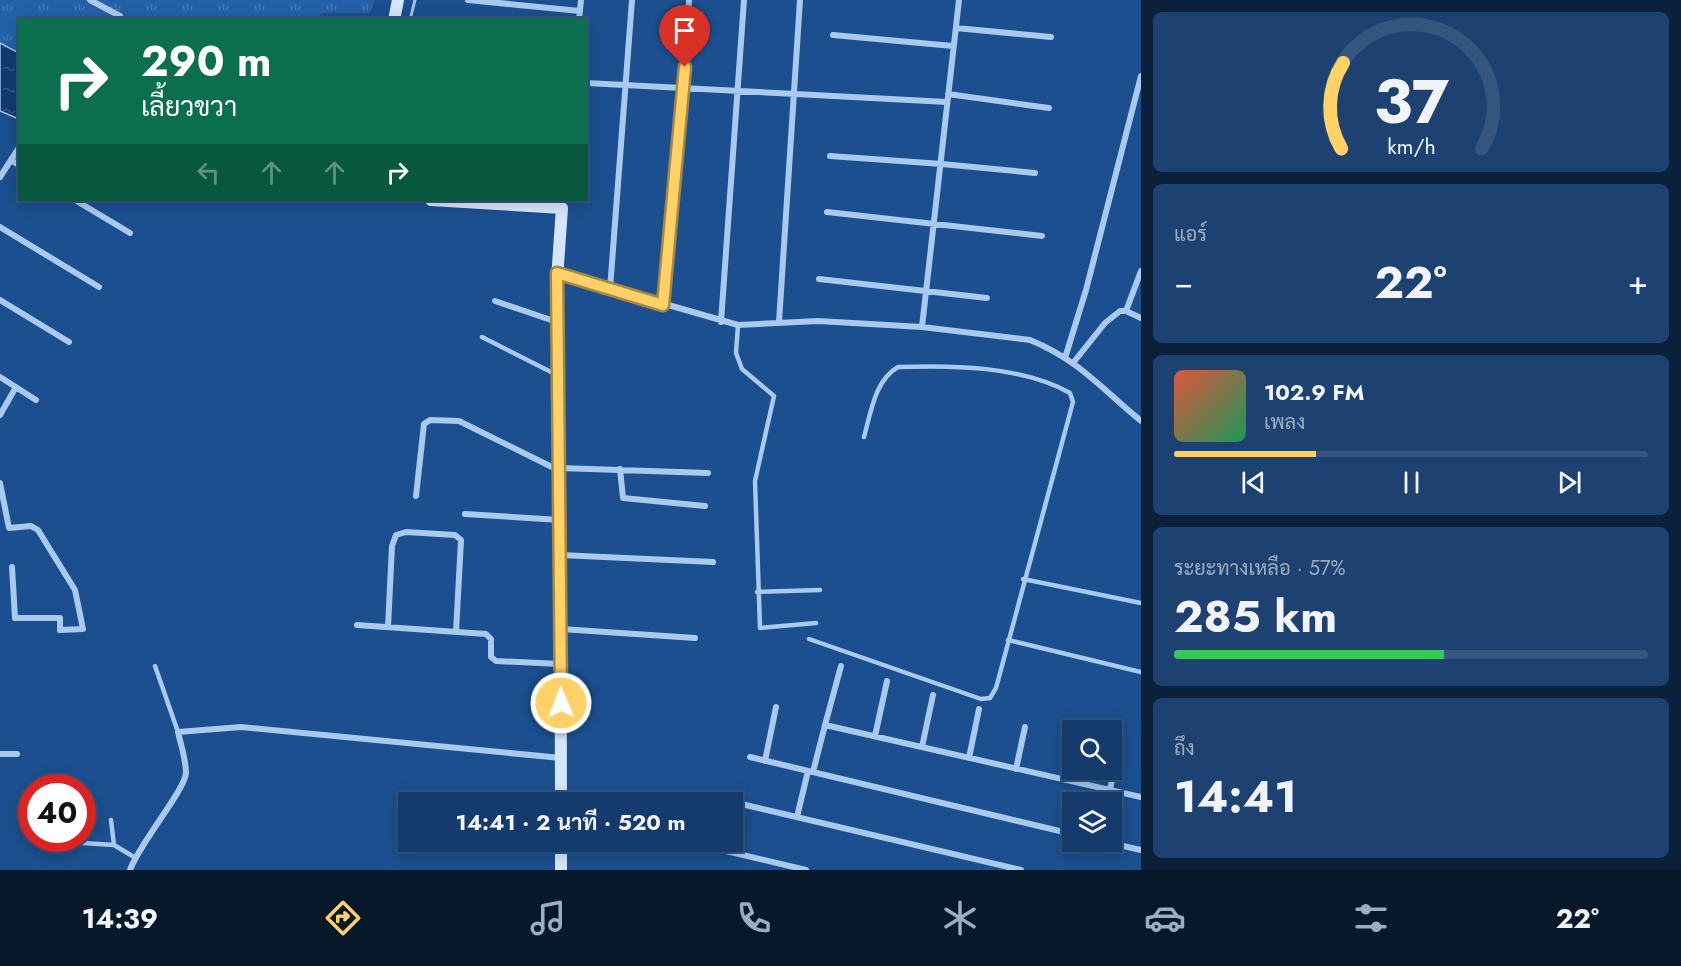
<!DOCTYPE html>
<html lang="th">
<head>
<meta charset="utf-8">
<style>
  :root { --surface:#143b6b; --page:#1d4271; --text:#f1f3f6; --muted:#9dadc1; --line:#33557e; --accent:#ffd166 }
  body { margin:0; font-family:Jost,Sarabun,sans-serif; background:var(--page); color:var(--text); height:100vh; display:flex; flex-direction:column; font-size:22px; white-space:nowrap }
  * { box-sizing:border-box; margin:0 }
  p { font-size:20px; color:var(--muted) }
  .icon { flex:none; width:33px; height:33px; fill:none; stroke:currentColor; stroke-width:2; stroke-linecap:round; stroke-linejoin:round }
  .map { position:relative; flex:1; overflow:hidden }
  .drawer { display:flex; flex-direction:column; gap:12px; padding:12px; background:#0b203b; width:540px }
  .drawer>* { flex:none }
  .top-card { position:absolute; left:18px; top:18px; width:570px; height:183px; border-radius:0px; box-shadow:0 3px 15px #0003,0 0 0 2px var(--line); background:#0b6e4f; color:#fff; overflow:hidden }
  .controls { position:absolute; left:1062px; top:720px; display:grid; gap:12px }
  .controls a { display:grid; place-items:center; width:60px; height:60px; border-radius:0px; background:var(--surface); box-shadow:0 3px 15px #0003,0 0 0 2px var(--line); font-size:30px }
  .speed { position:absolute; left:18px; top:774px; display:flex; gap:12px; font-size:30px; font-weight:700; text-align:center }
  .speed>* { display:grid; place-content:center; width:78px; height:78px; border-radius:50%; background:var(--surface); box-shadow:0 3px 15px #0003,0 0 0 2px var(--line); line-height:1 }
  .speed .limit { border:9px solid #d22; background:#fff; color:#111 }
  .pin { position:absolute; display:grid; place-items:center; width:51px; height:51px; color:#fff; margin:-62px -26px; border-radius:50% 50% 50% 0; rotate:-45deg; box-shadow:0 0 6px #0007 }
  .pin .icon { rotate:45deg }
  .me { position:absolute; width:66px; margin:-33px; rotate:359deg; stroke-linejoin:round; filter:drop-shadow(0 0 4px #0008) }
  .turn { display:flex; align-items:center; gap:21px; height:126px; padding:0 24px; font-size:27px }
  .turn .icon { width:78px; height:78px; stroke-width:2.5 }
  .turn b { display:block; font-size:42px; line-height:51px }
  .lanes { display:flex; align-items:center; height:57px; padding:0 24px; background:#0003; justify-content:center; gap:30px; direction:ltr }
  .lanes .off { opacity:.35 }
  .big { font-size:45px; font-weight:700; line-height:1.1 }
  .drawer .card { flex:1; display:flex; flex-direction:column; justify-content:center; gap:9px; min-width:0; padding:0 21px; border-radius:9px; background:var(--page) }
  .drawer .dial { align-items:center; gap:0 }
  .dial svg { height:156px; overflow:visible; fill:none; stroke:var(--line); stroke-width:7; stroke-linecap:round; text-anchor:middle }
  .dial text { fill:var(--text); stroke:none }
  .song { display:flex; align-items:center; gap:18px }
  .cover { width:72px; height:72px; border-radius:9px; background:linear-gradient(135deg,hsl(10 70% 55%),hsl(150 70% 35%)) }
  .played { height:6px; border-radius:3px; background:linear-gradient(90deg,var(--accent) 30%,var(--line) 30%) }
  .keys { display:flex; justify-content:space-around; direction:ltr }
  .heat { display:flex; justify-content:space-between; align-items:center; font-size:33px; direction:ltr }
  .charge { height:9px; border-radius:4px; background:linear-gradient(90deg,#34c759 57%,var(--line) 0) }
  .trip { position:absolute; left:398px; top:792px; width:345px; height:60px; border-radius:0px; background:var(--surface); box-shadow:0 3px 15px #0003,0 0 0 2px var(--line); font-weight:700; line-height:60px; text-align:center }
  .menu { display:flex; height:96px; justify-content:space-around; align-items:center; background:#08182b; color:var(--muted) }
  .menu .icon { width:42px; height:42px }
  .menu .selected { color:var(--accent) }
  .menu b { font-size:27px; color:var(--text) }
  main { display:flex; flex:1; min-height:0 }
  .map>svg:first-child { display:block }
  .grass { fill:url(#grass-tufts) }
  .water { fill:url(#water-ripples); stroke:#9cc4f0; stroke-width:1.5 }
  .lines { fill:none; stroke-linecap:round; stroke-linejoin:round }
  .stream { stroke:#9cc4f0; stroke-width:3 }
  .lane { stroke:#a9c9ee; stroke-width:4.5 }
  .street { stroke:#a9c9ee; stroke-width:6 }
  .secondary { stroke:#d6e6fa; stroke-width:12 }
  .route-casing { stroke:#a68842; stroke-width:15 }
  .route { stroke:#ffd166; stroke-width:10 }
</style>
</head>
<body>
<main>
<div class="map">
<svg width="1141" height="870" viewBox="0 0 1141 870">
  <defs>
    <pattern id="grass-tufts" width="24" height="20" patternUnits="userSpaceOnUse" patternTransform="scale(1.5)"><rect width="24" height="20" fill="#2461a8"/><path d="M3 7l-1-3M5 7V3M7 7l1-3M15 17l-1-3M17 17v-4M19 17l1-3" fill="none" stroke="#4579b5"/></pattern>
    <pattern id="water-ripples" width="26" height="14" patternUnits="userSpaceOnUse" patternTransform="scale(1.5)"><rect width="26" height="14" fill="#123a6d"/><path d="M2 4q2-2 4 0t4 0M15 11q2-2 4 0t4 0" fill="none" stroke="#365883"/></pattern>
  </defs>
  <rect width="100%" height="100%" fill="#1b4f8f"/>
  <path class="grass" d="M0 0H375L369 13H321L318 19 20 20 19 51 0 42Z"/>
  <path class="water" d="M0 43 19 53V119L0 111Z"/>
  <g class="lines">
    <path class="stream" d="M410 20 415 0"/>
    <path class="lane" d="M738 325 736 353 742 369 774 396 755 481 760 628 816 623
      M482 337 557 375
      M1023 579 1141 603
      M757 592 820 590
      M809 639 981 699 990 698 996 688 1073 402 1070 393C1022 366 952 365 898 367 875 380 871 412 864 437
      M1008 640 1141 672
      M155 666 178 732
      M111 820 114 845 134 857
      M57 838 67 842 114 845"/>
    <path class="street" d="M90 0 120 16
      M468 0 580 11
      M579 20 581 0
      M956 28 1051 37
      M833 35 953 46
      M586 83 947 102
      M948 94 1049 108
      M830 156 942 164 1035 173
      M11 160 20 166
      M0 177 20 146
      M75 200 130 233
      M827 212 1042 236
      M0 227 99 287
      M557 273 738 325 818 321 922 327 1030 340C1079 360 1102 389 1141 421
      M819 279 987 298
      M610 289 632 0
      M0 300 69 342
      M495 301 557 322
      M663 305 684 89 689 0
      M1126 311 1141 271
      M721 322 744 0
      M779 322 800 0
      M922 327 959 0
      M1065 358 1086 290 1141 76
      M1073 363 1105 323 1120 311H1126L1141 318
      M0 377 36 400
      M0 415 16 387
      M560 468 708 473
      M620 469 623 498 705 506
      M0 483 9 528 31 526 38 530 75 590 83 629 60 630V618H15L12 567
      M416 496 424 424 430 420 459 421 560 471
      M465 514 560 520
      M560 555 713 562
      M357 625 486 634 491 639V657L496 661 560 664
      M388 627 392 546 396 535 406 532 455 535 461 540 456 632
      M561 629 695 638
      M825 725 841 666
      M875 736 887 681
      M922 747 933 695
      M0 754H17
      M750 757 1072 834
      M969 758 979 709
      M765 761 776 707
      M1016 769 1025 727
      M813 772 825 725 1141 797
      M1063 779 1070 744
      M1110 790 1116 759
      M733 802 1021 870
      M797 817 808 771
      M1106 842 1141 850
      M722 850 806 870
      M130 870C139 844 185 790 186 773 186 760 181 745 178 732L241 727 561 758"/>
    <path class="secondary" d="M394 20 398 0
      M431 200 562 208 556 293 560 468 561 802
      M561 842V870"/>
  </g>
  <g class="lines">
    <defs>
      <path id="route" d="M561 703 557 273 663 305 685 67"/>
    </defs>
    <use href="#route" class="route-casing"/>
    <use href="#route" class="route"/>
  </g>
</svg>
<div class="controls">
<a><svg class="icon" aria-label="search" viewBox="0 0 24 24"><circle cx="10" cy="10" r="6"/><path d="M15 15l6 6"/></svg></a>
<a><svg class="icon" aria-label="layers" viewBox="0 0 24 24"><path d="M12 4l9 5-9 5-9-5zM3 14l9 5 9-5"/></svg></a>
</div>
<div class="speed"><div class="limit">40</div></div>
<div class="pin" style="left:685px;top:67px;background:#d93025"><svg class="icon" aria-label="arrive" viewBox="0 0 24 24"><path d="M6 21V4h12l-3 4 3 4H6"/></svg></div>
<svg class="me" style="left:561px;top:703px" viewBox="-20 -20 40 40"><circle r="17" fill="#ffd166" stroke="#fff" stroke-width="3"/><path d="M0-11L8 9 0 5-8 9z" fill="#fff"/></svg>
<div class="trip">14:41 · 2 นาที · 520 m</div>
<div class="top-card">
<div class="turn"><svg class="icon" aria-label="right" viewBox="0 0 24 24"><path d="M7 20v-9h11M14 6l5 5-5 5"/></svg><div><b>290 m</b>เลี้ยวขวา</div></div>
<div class="lanes"><svg class="icon off" aria-label="left" viewBox="0 0 24 24"><path d="M17 20v-9H6M10 6l-5 5 5 5"/></svg><svg class="icon off" aria-label="ahead" viewBox="0 0 24 24"><path d="M12 20V5M6 11l6-6 6 6"/></svg><svg class="icon off" aria-label="ahead" viewBox="0 0 24 24"><path d="M12 20V5M6 11l6-6 6 6"/></svg><svg class="icon" aria-label="right" viewBox="0 0 24 24"><path d="M7 20v-9h11M14 6l5 5-5 5"/></svg></div>
</div>
</div>
<section class="drawer">
<div class="card dial"><svg viewBox="0 0 100 80">
<path d="M14 69A42 42 0 1 1 86 69"/>
<path d="M14 69A42 42 0 0 1 15 25" stroke="#ffd166"/>
<text x="50" y="56" font-size="32" font-weight="700">37</text>
<text x="50" y="72" font-size="11">km/h</text>
</svg></div>
<div class="card"><p>แอร์</p>
<div class="heat"><a>−</a><b class="big">22°</b><a>+</a></div>
</div>
<div class="card">
<div class="song"><i class="cover"></i><div><b>102.9 FM</b><p>เพลง</p></div></div>
<div class="played"></div>
<div class="keys"><svg class="icon" aria-label="previous" viewBox="0 0 24 24"><path d="M18 5L8 12l10 7zM5 5v14"/></svg><svg class="icon" aria-label="pause" viewBox="0 0 24 24"><path d="M8 5v14M16 5v14"/></svg><svg class="icon" aria-label="next" viewBox="0 0 24 24"><path d="M6 5l10 7-10 7zM19 5v14"/></svg></div>
</div>
<div class="card"><p>ระยะทางเหลือ · 57%</p><b class="big">285 km</b><div class="charge"></div></div>
<div class="card"><p>ถึง</p><b class="big">14:41</b></div>
</section>
</main>
<nav class="menu">
<b>14:39</b>
<svg class="icon selected" aria-label="directions" viewBox="0 0 24 24"><path d="M12 3l9 9-9 9-9-9zM9 14v-3h6M13 9l2 2-2 2"/></svg>
<svg class="icon" aria-label="music" viewBox="0 0 24 24"><path d="M9 18V5l10-2v13"/><circle cx="6" cy="18" r="3"/><circle cx="16" cy="16" r="3"/></svg>
<svg class="icon" aria-label="phone" viewBox="0 0 24 24"><path d="M5 4h4l2 5-3 2q2 4 5 5l2-3 5 2v4C11 20 4 13 5 4z"/></svg>
<svg class="icon" aria-label="climate" viewBox="0 0 24 24"><path d="M12 3v18M4 7l16 10M4 17L20 7"/></svg>
<svg class="icon" aria-label="car" viewBox="0 0 24 24"><path d="M5 17H2v-5l4-1 3-4h7l3 4 3 1v5h-3M9 17h6M6 11h13"/><circle cx="7" cy="17" r="2"/><circle cx="17" cy="17" r="2"/></svg>
<svg class="icon" aria-label="filters" viewBox="0 0 24 24"><path d="M4 7h16M4 17h16"/><circle cx="9" cy="7" r="2"/><circle cx="15" cy="17" r="2"/></svg>
<b>22°</b>
</nav>
</body>
</html>
